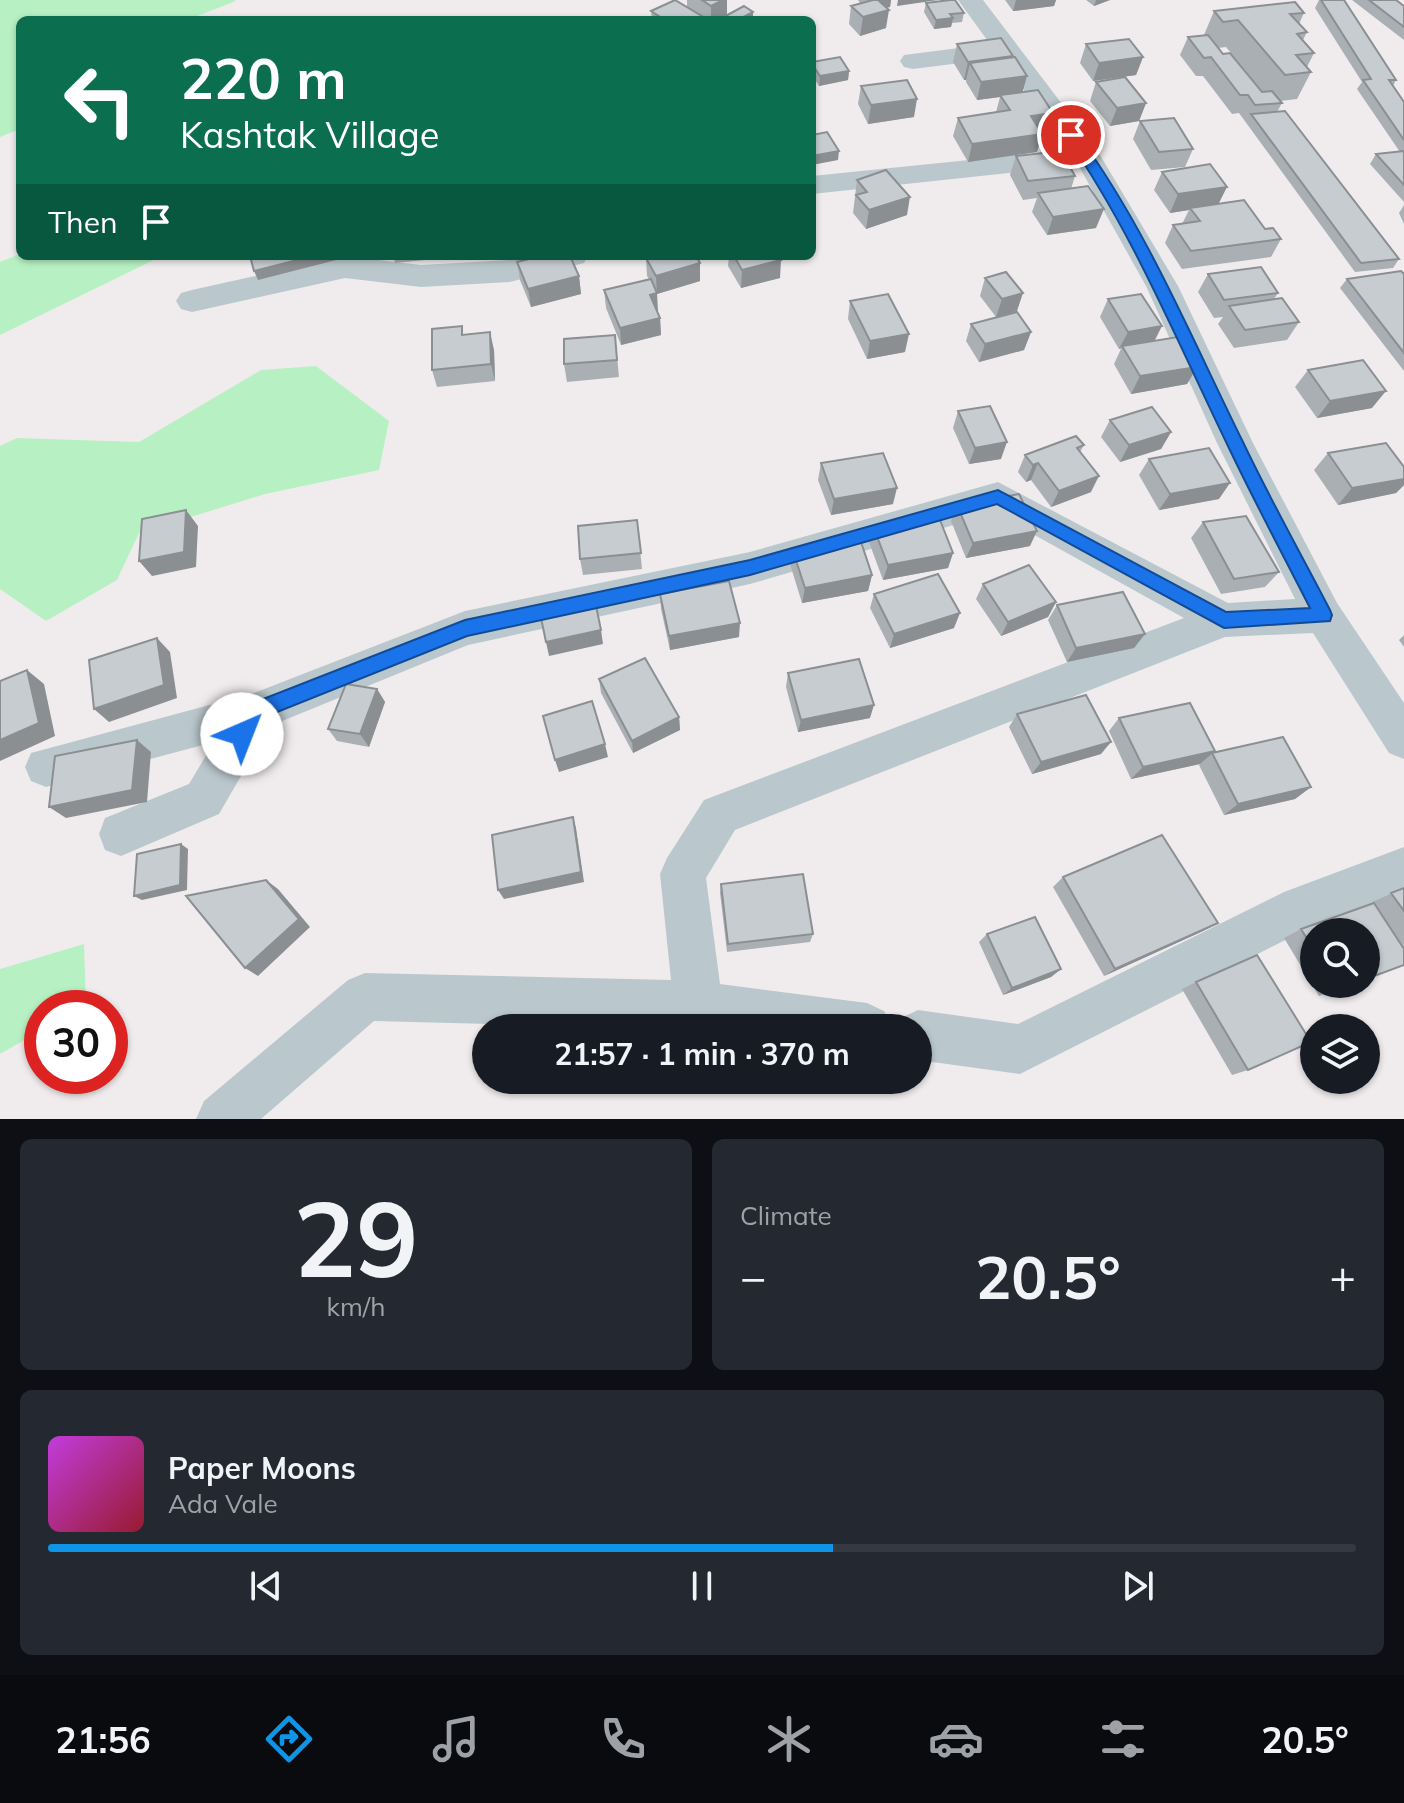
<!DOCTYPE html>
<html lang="en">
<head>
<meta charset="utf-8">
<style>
  :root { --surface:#171b24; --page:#242831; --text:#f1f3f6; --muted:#9ea1a6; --line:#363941; --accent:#0f95e7 }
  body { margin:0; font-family:Mulish,sans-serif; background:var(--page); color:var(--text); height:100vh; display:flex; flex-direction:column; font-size:30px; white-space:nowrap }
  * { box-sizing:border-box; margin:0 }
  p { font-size:26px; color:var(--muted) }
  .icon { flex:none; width:44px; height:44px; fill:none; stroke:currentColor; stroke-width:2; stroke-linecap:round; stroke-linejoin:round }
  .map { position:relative; height:1119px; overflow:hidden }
  .sheet { display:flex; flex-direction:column; gap:20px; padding:20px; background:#0d0f14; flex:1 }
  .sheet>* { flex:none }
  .guide { position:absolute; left:16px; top:16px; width:800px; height:244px; border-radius:12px; box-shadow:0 2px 6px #0004; background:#0b6e4f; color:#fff; overflow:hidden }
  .buttons { position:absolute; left:1300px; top:918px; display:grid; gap:16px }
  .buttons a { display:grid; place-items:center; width:80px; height:80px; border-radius:50%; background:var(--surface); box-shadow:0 2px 6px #0004; font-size:40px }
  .speed { position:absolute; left:24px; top:990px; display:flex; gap:16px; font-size:40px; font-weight:700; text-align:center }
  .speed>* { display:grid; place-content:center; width:104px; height:104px; border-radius:50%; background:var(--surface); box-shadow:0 2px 6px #0004; line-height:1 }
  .speed .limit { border:12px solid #d22; background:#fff; color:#111 }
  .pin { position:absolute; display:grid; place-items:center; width:68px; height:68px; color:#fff; margin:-34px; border:4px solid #fff; border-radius:50%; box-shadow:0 2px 8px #0007 }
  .me { position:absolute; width:88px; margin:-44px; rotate:44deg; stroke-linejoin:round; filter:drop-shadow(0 0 6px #0008) }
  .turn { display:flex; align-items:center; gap:28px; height:168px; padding:0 32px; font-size:36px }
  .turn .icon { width:104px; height:104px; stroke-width:2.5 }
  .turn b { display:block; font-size:56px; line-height:68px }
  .then { display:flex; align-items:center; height:76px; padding:0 32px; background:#0003; gap:16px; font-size:30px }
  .big { font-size:60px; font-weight:700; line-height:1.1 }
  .sheet .widget { flex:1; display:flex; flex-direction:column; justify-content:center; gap:12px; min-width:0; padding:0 28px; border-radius:12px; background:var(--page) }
  .sheet .dial { align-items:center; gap:0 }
  .dial b { font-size:104px; line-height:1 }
  .song { display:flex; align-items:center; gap:24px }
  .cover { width:96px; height:96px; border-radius:12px; background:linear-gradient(135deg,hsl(290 70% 55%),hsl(350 70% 35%)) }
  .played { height:8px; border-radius:4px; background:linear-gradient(90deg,var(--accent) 60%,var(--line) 60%) }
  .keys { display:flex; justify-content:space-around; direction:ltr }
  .heat { display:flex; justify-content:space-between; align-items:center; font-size:44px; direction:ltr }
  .sheet .tiles { flex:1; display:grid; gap:20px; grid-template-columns:1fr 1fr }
  .widget:last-child { grid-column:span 2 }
  .trip { position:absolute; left:472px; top:1014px; width:460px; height:80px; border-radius:40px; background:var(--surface); box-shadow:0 2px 6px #0004; font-weight:700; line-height:80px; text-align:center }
  .tab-bar { display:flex; height:128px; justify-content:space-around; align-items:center; background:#090b0e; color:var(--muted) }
  .tab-bar .icon { width:56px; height:56px }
  .tab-bar .current { color:var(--accent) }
  .tab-bar b { font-size:36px; color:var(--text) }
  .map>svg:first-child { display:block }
  .green { fill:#b7f1c3 }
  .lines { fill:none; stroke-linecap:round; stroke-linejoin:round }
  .minor { fill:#bac8cd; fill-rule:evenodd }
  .wall { fill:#aaafb3; fill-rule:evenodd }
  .shaded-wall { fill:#8b8f92 }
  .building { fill:#c6ccd0; stroke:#8b8f92; stroke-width:2 }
  .route { fill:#1a73e8; stroke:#114b97; stroke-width:2 }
</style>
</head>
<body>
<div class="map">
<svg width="1404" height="1119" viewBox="0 0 1404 1119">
  <rect width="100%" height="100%" fill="#f0eced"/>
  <path class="green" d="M0 0H234L236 1 187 20H20V129L0 137Z
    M20 254V256H162L0 335V262Z
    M316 366 389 421 379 470 265 494 139 533 117 580 46 621 0 589V446L17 438 139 442 261 370Z
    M84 944 86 1005 81 1008H42V1030L0 1054V969Z"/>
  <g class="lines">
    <path class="minor" d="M958 0H983L1097 150 1178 286 1253 443 1337 603 1404 703V759L1389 753 1313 633 1225 637 735 830 706 878 720 984 867 1003 884 1011 892 1028H642L374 1021 261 1119H196L204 1101 348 980 365 973 671 980 660 874 667 858 704 800 1184 618 995 513 750 584 468 645 270 726 219 814 121 856 105 850 99 834 105 818 189 784 214 742 46 787 31 781 25 767 31 753 254 693 465 611 750 552 998 482 1228 603 1295 599 1217 443 1146 286 1076 161 1064 167 812 194V176L1068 150 1000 58 913 69 904 67 900 61 904 55 990 44Z
      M345 256 421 265 510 260 529 256H588L584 263 510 282 421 287 345 278 192 312 181 309 176 301 181 293 192 290Z
      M1404 847V893L1311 927 1020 1074 918 1060V1028H896L901 1018 918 1010 1018 1024 1284 892Z"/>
  </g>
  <path class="wall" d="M687 0H727V15L753 20H652L651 11 687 7Z
    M858 0H891L890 7 886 8V28L860 36 849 24 851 6 860 3Z
    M1005 0H1056L1054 6 1013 11Z
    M1086 0H1110L1094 6Z
    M1319 0H1344L1396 80 1393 86 1404 102V202L1370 164 1376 154 1400 152 1357 89 1362 82 1315 8Z
    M1352 0H1396L1404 6V40Z
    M926 3 964 13 962 22 952 23 951 27 934 29 924 12Z
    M1214 11 1304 13 1299 24 1307 32 1303 40 1314 53 1307 67 1311 72 1297 99 1280 101 1282 103 1277 112 1399 259 1393 268 1355 272 1239 113 1232 114 1203 76H1196L1180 55 1188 37 1204 35ZM1226 47 1263 92H1262L1218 48Z
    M957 44 1013 58 1022 92 1047 131 1041 132 1042 134 1037 152 968 162 953 136 958 118 996 112 1000 97 977 100 966 82V80H964L953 62Z
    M1086 44 1143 57 1136 75 1093 81 1080 63Z
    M812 62 849 71 848 80 819 86 812 75Z
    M1096 82 1146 103 1139 121 1110 126 1090 101Z
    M861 86 914 117 868 124 858 104Z
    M1140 121 1193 149 1185 167 1151 170 1133 139Z
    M1016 156 1075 176 1071 189 1096 228 1047 235 1032 212 1037 198 1023 200 1010 175Z
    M1162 172 1281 239 1271 257 1182 269 1165 243 1173 225 1182 224 1189 210 1170 213 1154 190Z
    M857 180 907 215 866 229 853 213Z
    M1404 205V224L1399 213Z
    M393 256H425V260L395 263Z
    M729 256H779L780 278 741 288 728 266Z
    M646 258 700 263V281L657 294V311L660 318 661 335 621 345 606 308 604 290 649 279 647 276Z
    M517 262 579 276 581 294 531 307 520 280Z
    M1208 274 1278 293 1274 299 1299 322 1287 340 1234 348 1218 324 1223 317 1214 318 1198 292Z
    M1404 274V371L1340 288 1347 279Z
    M985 278 1017 311 996 317 980 296Z
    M1108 299 1154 341 1197 367 1187 384 1131 394 1114 364 1121 349H1119L1100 317Z
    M850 301 905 352 867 359 848 319Z
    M971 324 1031 332 1024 350 979 362 966 341Z
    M465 335 494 350 495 381 437 387 432 370Z
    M615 335 619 377 567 382 564 364Z
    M1308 370 1372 408 1317 418 1295 387Z
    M958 411 1001 459 969 464 953 428Z
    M1110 420 1171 432 1161 449 1120 462 1101 437Z
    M1084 445 1080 452 1091 492 1051 507 1031 480 1026 482 1018 472 1025 455Z
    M1328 453 1404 467V485L1396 493 1338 505 1314 470Z
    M1149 459 1219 499 1159 510 1139 475Z
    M821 463 893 504 831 515 818 480Z
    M957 505 1030 546 966 558 951 521Z
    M637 520 642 569 583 575 580 559Z
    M1203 522 1279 572 1265 587 1221 594 1191 538Z
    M873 526 953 553 948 568 883 580 869 542Z
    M792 548 872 575 868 591 802 603 790 564Z
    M983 584 1056 602 1048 617 1001 636 976 599Z
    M660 594 739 637 670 650 661 609Z
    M874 594 954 628 890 648 870 608Z
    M1057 605 1145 634 1134 648 1067 662 1048 620Z
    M1404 635V647L1399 640Z
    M788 673 870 718 798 732 786 687Z
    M599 679 679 717 680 730 633 753 601 693Z
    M377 689 385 702 369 747 337 741 328 729Z
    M1017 714 1101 754 1032 774 1009 727Z
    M1119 718 1213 753 1311 787 1295 799 1224 815 1199 765 1200 764 1131 779 1109 731Z
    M1063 877 1218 923 1203 931 1104 976 1053 887Z
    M721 884 813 934 810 942 727 952 720 893Z
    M1404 888V949L1314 932V984H1352L1319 996 1284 938 1301 929 1373 903 1372 902Z
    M987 934 1061 969 1051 977 1003 995 979 942Z
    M1196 982 1248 1070 1232 1075 1182 989Z"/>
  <path class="shaded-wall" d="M723 0H727V16L719 20H711V6Z
    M878 0H891L890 7 866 11Z
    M898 0H938L897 6Z
    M1016 0H1056L1054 6 1013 11Z
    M1096 0H1110L1094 6Z
    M889 10 886 28 860 36 863 17Z
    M753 12V20H738Z
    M953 18 951 27 934 29 936 20Z
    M1013 56 1009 74 970 63 966 80H964L968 62Z
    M1143 57 1136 75 1093 81 1099 63Z
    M849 71 848 80 819 86 820 76Z
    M1027 76 1022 94 1000 95V97L977 100 981 82Z
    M917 99 914 117 868 124 871 105Z
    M1146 103 1139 121 1110 126 1117 108Z
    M1053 113 1047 131 1026 134 1031 116Z
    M1042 134 1037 152 968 162 972 144Z
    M839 151 838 160 812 165V156Z
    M1227 187 1218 205 1190 208 1189 210 1170 213 1178 194Z
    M910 197 907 215 866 229 869 210Z
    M1104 209 1096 228 1047 235 1053 217Z
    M313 256H352L258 280 254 271Z
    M781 260 780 278 741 288 742 270Z
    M700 263V281L657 294 656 276Z
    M579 276 581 294 531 307 528 289Z
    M657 293 658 311 651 313 650 295Z
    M1023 293 1017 311 996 317 1002 299Z
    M660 318 661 335 621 345 620 328Z
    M1162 326 1153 344 1122 346 1119 349 1128 332Z
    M490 332 494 350 495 381 491 364Z
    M1031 332 1024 350 979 362 985 344Z
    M909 334 905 352 867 359 870 341Z
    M1197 367 1187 384 1131 394 1140 376Z
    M1386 391 1372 408 1317 418 1330 401Z
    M1171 432 1161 449 1120 462 1129 445Z
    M1007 442 1001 459 969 464 975 448Z
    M1038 463 1031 480 1026 482 1033 465Z
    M1099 476 1091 492 1051 507 1059 491Z
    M1404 479V485L1396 493 1338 505 1352 488Z
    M1230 483 1219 499 1159 510 1170 494Z
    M897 488 893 504 831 515 834 499Z
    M186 510 198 526 196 567 152 576 139 561Z
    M1037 531 1030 546 966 558 973 543Z
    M953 553 948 568 883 580 888 565Z
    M872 575 868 591 802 603 805 588Z
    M1056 602 1048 617 1001 636 1008 622Z
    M960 613 954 628 890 648 894 634Z
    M740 623 739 637 670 650 669 636Z
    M601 630 603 644 549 656 546 642Z
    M1145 634 1134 648 1067 662 1076 648Z
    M157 638 170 652 177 698 109 722 94 709Z
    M27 670 44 684 55 736 0 761V740Z
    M377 689 385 702 369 747 360 734Z
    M874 705 870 718 798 732 801 720Z
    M679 717 680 730 633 753 632 741Z
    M137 740 151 752 147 802 66 818 49 807Z
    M1111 742 1101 754 1032 774 1041 762Z
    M605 744 608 757 559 772 555 760Z
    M1215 751 1200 764 1131 779 1143 767Z
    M1311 787 1295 799 1224 815 1238 804Z
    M573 817 576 828 584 882 504 899 498 890Z
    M181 844 188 849 187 890 142 900 134 896Z
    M266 880 278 889 310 927 258 976 245 968Z
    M1218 923 1203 931 1104 976 1115 969Z
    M1061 969 1051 977 1003 995 1012 988Z"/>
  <path class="building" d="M675 0 705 18 701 20H665L651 11Z
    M702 0H723L711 6Z
    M873 0H878L889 10 863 17 851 6Z
    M950 0H955L964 13 950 14 953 18 936 20 926 3Z
    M1321 0H1344L1396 80H1389L1404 102V140L1363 80 1371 79Z
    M1369 0H1396L1404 6V27Z
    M1295 2 1304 13 1290 14 1307 32 1297 34 1314 53 1296 55 1311 72 1285 75 1238 20 1223 22 1214 11Z
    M744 6 753 12 738 20 720 19Z
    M1208 35 1223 54 1230 53 1262 92 1272 91 1282 103 1255 105 1248 95H1240L1211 57 1204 58 1188 37Z
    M1001 38 1013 56 968 62 957 44Z
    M1129 39 1143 57 1099 63 1086 44Z
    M840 57 849 71 820 76 812 64V62Z
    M1015 57 1027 76 981 82 970 63Z
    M1125 77 1146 103 1117 108 1096 82Z
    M907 80 917 99 871 105 861 86Z
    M1038 90 1053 113 1031 116 1042 134 972 144 958 118 1010 110 1000 95Z
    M1285 111 1399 259 1361 263 1251 114Z
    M1174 118 1193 149 1159 152 1140 121Z
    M827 132 839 151 812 156V135Z
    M1061 151 1075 176 1028 181 1016 156Z
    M1404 151V185L1376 154Z
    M1210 164 1227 187 1178 194 1162 172Z
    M886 170 910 197 869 210 856 195 867 192 857 180Z
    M1088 186 1104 209 1053 217 1038 193Z
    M1244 200 1265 229 1273 228 1281 239 1191 251 1173 225 1200 221 1190 208Z
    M250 256H313L254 271Z
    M541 256H570L579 276 528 289 517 262Z
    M652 256H696L700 263 656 276 646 258Z
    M734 256H779L781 260 742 270Z
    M1261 267 1278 293 1224 300 1208 274Z
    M1401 271 1404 274V353L1347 279Z
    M1006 272 1023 293 1002 299 985 278Z
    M651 279 657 293 650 295 660 318 620 328 604 290Z
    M888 294 909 334 870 341 850 301Z
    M1141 294 1162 326 1128 332 1108 299Z
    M1282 298 1299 322 1245 330 1229 306Z
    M1017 312 1031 332 985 344 971 324Z
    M462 326V335L490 332 491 364 432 370V329Z
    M615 335 617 360 564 364V339Z
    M1178 337 1197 367 1140 376 1122 346Z
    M1363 360 1386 391 1330 401 1308 370Z
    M990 406 1007 442 975 448 958 411Z
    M1152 407 1171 432 1129 445 1110 420Z
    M1076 436 1084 445 1077 448 1099 476 1059 491 1038 463 1033 465 1025 455Z
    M1386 443 1404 467V479L1352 488 1328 453Z
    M1209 448 1230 483 1170 494 1149 459Z
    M883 453 897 488 834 499 821 463Z
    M1019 494 1037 531 973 543 957 505Z
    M186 510 184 552 139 561 142 519Z
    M938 515 953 553 888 565 873 526Z
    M1246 516 1279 572 1234 579 1203 522Z
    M637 520 641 553 580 559 578 526Z
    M859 536 872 575 805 588 792 548Z
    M1029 565 1056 602 1008 622 983 584Z
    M938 574 960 613 894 634 874 594Z
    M729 581 740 623 669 636 660 594Z
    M1123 592 1145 634 1076 648 1057 605Z
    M595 601 601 630 546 642 540 613Z
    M157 638 164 685 94 709 89 660Z
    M645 658 679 717 632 741 599 679Z
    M859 659 874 705 801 720 788 673Z
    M27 670 39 723 0 740V681Z
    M346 684 377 689 360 734 328 729Z
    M1086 695 1111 742 1041 762 1017 714Z
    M592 701 605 744 555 760 543 716Z
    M1190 703 1215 751 1143 767 1119 718Z
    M1283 737 1311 787 1238 804 1212 753Z
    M137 740 132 790 49 807 55 756Z
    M573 817 581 872 498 890 492 835Z
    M1162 835 1218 923 1115 969 1063 877Z
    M181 844 180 885 134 896 137 854Z
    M803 874 813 934 728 944 721 884Z
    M266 880 299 919 245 968 186 896Z
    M1404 888V911L1391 893Z
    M1374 903 1404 949V965L1366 979V932H1314V950L1301 929Z
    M1035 917 1061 969 1012 988 987 934Z
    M1257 955 1311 1042 1248 1070 1196 982Z
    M1334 984H1351L1337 989Z"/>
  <path class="route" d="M1066 132H1076C1146 227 1191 337 1243 442 1270 499 1301 554 1330 610L1332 615 1330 621 1224 628 997 504 750 575 467 636 262 718 250 740 242 743 235 740 232 734 248 705 465 620 750 560 998 490 1226 612 1310 608C1282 553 1253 499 1227 444 1176 339 1132 231 1065 135Z"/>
</svg>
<div class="buttons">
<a><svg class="icon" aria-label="search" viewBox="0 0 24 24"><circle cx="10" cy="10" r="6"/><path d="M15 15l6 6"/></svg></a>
<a><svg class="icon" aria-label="layers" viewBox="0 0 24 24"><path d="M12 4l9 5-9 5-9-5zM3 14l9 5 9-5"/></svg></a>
</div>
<div class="speed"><div class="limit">30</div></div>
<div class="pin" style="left:1071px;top:135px;background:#d93025"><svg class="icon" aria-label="arrive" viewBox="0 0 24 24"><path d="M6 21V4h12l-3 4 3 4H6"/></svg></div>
<svg class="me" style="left:242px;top:734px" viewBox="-20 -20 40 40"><circle r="19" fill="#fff"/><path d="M0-13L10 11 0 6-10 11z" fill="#1a73e8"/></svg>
<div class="trip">21:57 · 1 min · 370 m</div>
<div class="guide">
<div class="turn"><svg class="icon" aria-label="left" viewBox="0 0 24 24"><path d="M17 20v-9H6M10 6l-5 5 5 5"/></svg><div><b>220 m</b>Kashtak Village</div></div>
<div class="then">Then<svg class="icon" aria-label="arrive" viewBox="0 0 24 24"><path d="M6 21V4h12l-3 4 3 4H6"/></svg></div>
</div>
</div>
<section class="sheet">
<div class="tiles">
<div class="widget dial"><b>29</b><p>km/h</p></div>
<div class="widget"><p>Climate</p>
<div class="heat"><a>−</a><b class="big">20.5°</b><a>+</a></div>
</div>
<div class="widget">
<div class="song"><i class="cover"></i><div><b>Paper Moons</b><p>Ada Vale</p></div></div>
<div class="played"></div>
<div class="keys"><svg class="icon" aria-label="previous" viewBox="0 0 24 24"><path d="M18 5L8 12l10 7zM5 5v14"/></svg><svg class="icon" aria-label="pause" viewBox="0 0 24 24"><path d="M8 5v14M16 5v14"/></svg><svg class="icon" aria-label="next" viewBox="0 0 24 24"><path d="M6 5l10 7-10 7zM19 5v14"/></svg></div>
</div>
</div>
</section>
<nav class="tab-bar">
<b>21:56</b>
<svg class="icon current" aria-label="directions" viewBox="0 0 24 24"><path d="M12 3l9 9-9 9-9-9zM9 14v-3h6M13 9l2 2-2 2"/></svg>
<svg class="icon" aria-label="music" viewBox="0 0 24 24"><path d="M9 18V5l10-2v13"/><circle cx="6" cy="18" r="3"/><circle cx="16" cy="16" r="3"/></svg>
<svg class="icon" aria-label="phone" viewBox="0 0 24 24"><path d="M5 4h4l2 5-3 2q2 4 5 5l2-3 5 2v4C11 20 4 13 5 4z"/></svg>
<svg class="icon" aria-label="climate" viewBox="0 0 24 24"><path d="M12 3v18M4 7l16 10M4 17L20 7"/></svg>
<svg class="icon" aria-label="car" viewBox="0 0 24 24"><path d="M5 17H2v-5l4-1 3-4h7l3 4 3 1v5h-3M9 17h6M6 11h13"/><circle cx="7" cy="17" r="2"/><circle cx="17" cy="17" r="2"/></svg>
<svg class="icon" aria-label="filters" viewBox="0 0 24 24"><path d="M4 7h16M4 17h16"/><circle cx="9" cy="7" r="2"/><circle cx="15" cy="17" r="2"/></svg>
<b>20.5°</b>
</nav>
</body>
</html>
